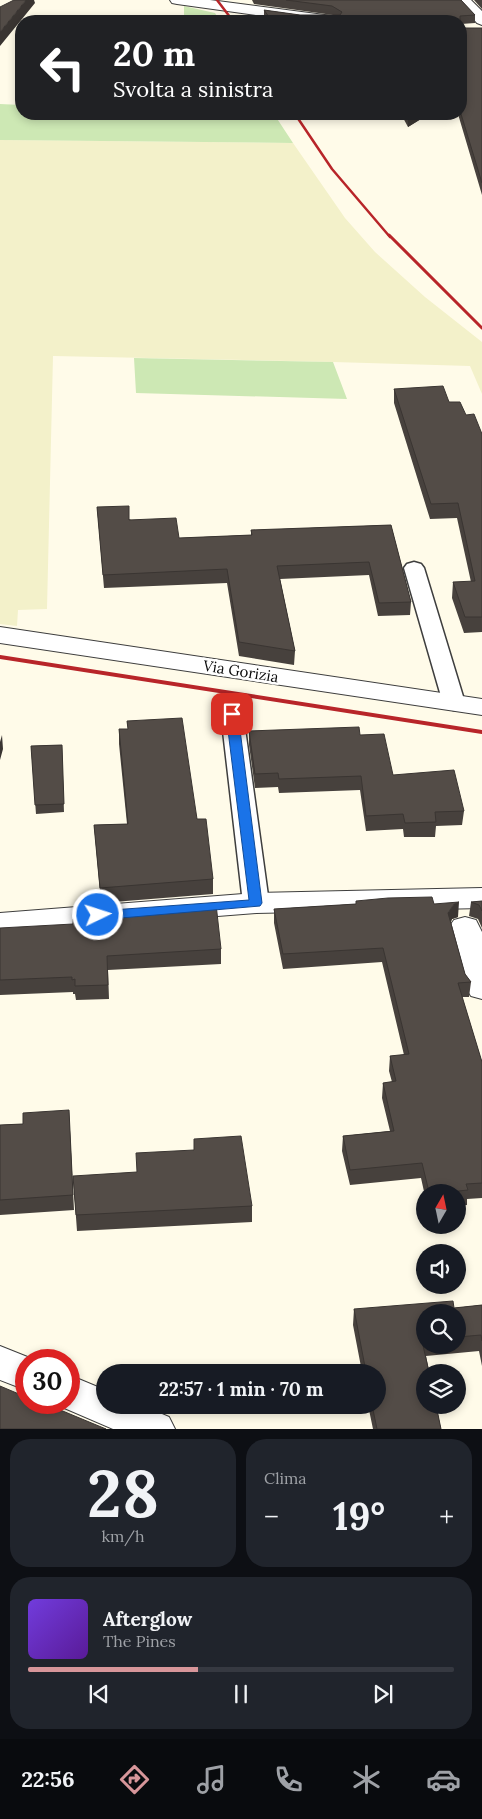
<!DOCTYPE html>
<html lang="it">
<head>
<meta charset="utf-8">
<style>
  :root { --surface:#171b24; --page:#20242c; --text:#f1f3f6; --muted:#9ea1a6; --line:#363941; --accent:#d7969a }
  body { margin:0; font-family:Lora,serif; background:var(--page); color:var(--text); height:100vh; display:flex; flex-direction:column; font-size:19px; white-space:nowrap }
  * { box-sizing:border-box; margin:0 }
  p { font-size:16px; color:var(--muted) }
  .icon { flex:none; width:28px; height:28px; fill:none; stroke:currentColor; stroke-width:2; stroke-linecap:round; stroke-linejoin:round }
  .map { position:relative; height:1429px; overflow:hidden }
  .details { display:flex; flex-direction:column; gap:10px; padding:10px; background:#0d0f14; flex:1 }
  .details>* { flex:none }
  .guide { position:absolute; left:15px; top:15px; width:452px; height:105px; border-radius:20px; box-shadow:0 2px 8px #0003; background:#202124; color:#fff; overflow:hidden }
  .needle { width:32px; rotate:9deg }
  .fabs { position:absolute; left:416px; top:1184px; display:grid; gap:10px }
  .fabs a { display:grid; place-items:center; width:50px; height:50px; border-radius:50%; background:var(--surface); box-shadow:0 2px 8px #0003; font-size:25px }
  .speed { position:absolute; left:15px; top:1349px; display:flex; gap:10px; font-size:25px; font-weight:700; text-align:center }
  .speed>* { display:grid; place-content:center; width:65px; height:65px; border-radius:50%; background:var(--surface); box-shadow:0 2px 8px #0003; line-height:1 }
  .speed .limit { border:8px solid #d22; background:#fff; color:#111 }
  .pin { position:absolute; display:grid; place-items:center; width:42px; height:42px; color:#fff; margin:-21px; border-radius:10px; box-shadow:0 2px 8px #0006 }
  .me { position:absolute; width:55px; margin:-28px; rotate:86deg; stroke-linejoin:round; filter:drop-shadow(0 0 4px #0008) }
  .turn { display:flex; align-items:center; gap:18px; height:105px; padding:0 15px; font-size:22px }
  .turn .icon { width:65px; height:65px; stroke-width:2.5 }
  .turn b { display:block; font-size:35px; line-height:42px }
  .big { font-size:38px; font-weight:800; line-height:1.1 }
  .details .widget { flex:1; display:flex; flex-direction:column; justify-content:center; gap:8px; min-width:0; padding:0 18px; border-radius:20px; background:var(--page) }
  .details .dial { align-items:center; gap:0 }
  .dial b { font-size:65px; line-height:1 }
  .song { display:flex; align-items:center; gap:15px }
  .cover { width:60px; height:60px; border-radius:8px; background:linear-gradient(135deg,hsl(260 70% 55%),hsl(270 70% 35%)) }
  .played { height:5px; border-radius:2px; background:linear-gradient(90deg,var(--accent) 40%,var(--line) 40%) }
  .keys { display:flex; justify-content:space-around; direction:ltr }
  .heat { display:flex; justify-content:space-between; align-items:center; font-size:28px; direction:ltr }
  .details .tiles { flex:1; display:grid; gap:10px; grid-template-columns:1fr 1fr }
  .widget:last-child { grid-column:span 2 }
  .trip { position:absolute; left:96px; top:1364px; width:290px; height:50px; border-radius:25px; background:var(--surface); box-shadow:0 2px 8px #0003; font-weight:800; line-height:50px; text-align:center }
  .tab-bar { display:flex; height:80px; justify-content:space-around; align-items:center; background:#090b0e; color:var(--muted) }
  .tab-bar .icon { width:35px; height:35px }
  .tab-bar .on { color:var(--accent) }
  .tab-bar b { font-size:22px; color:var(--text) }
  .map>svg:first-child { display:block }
  .farmland { fill:#f3f1ca }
  .green { fill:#cde8b4 }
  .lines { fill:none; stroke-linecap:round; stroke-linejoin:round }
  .lane-casing { stroke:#3e3e3e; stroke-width:3 }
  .street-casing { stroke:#3e3e3e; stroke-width:2 }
  .lane { fill:#fff; fill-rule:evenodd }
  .street { fill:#fff; fill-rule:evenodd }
  .rail-far2 { stroke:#b82529; stroke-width:2.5 }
  .rail-far1 { stroke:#b82529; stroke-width:3 }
  .rail { stroke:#b82529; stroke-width:4 }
  .wall { fill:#47413d; fill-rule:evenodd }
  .shaded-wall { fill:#3a3532 }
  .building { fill:#534c47; stroke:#3a3532 }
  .route { fill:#1a73e8; stroke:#114b97 }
  .labels { text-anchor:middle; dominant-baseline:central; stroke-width:5; stroke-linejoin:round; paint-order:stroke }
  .street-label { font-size:15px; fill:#0b0b0b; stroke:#fff }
</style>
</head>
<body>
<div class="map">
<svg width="482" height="1429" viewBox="0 0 482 1429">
  <rect width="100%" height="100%" fill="#fffbe9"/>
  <path class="farmland" d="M0 140 293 143 345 218 375 252 425 297 482 342V394L470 366 333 362 53 356 47 609 18 610 17 626 0 624Z"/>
  <path class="green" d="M184 6 215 13 220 21H165L168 15H184Z
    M0 104 21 105V114H274L293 143 0 140Z
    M134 358 333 362 347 399 136 393Z"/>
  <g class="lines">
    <defs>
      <path id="lane" d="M414 562 421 564 424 568 465 703 462 708 454 710 446 708 443 703 404 568 407 564Z
        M232 707 240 709 243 714 269 903 265 909 256 911 247 909 243 903 221 714 224 709Z"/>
      <path id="street" d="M170 0H210L332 16 337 18 340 21H300L177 4 172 3Z
        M456 0H471L482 11V25L477 23Z
        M0 627 482 699V715L0 643Z
        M482 888V908L256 913 0 933V913L256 893Z
        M465 917 476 920 482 932V999L471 996 466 988 449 927 454 920Z
        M0 1346 35 1360H26V1390L0 1380Z
        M69 1375 105 1390V1405H141L169 1417 175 1429H113L55 1404 69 1402Z"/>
    </defs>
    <use href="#lane" class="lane-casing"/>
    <use href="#street" class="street-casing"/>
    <use href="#lane" class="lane"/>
    <use href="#street" class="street"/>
    <path class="rail-far2" d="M217 0 233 21
      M295 114 332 169 390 237"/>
    <path class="rail-far1" d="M389 235 482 328"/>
    <path class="rail" d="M0 657 482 732"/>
  </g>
  <path class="wall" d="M252 0H461L475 15V23L461 24V21H266L264 18V10L300 15H333L254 4Z
    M474 0H482V9Z
    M482 28V195L458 114H461Z
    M401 114H429L408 127Z
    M394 389 449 402 466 415 482 434V632L464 633 452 598 453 582H471L457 518 430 519 394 403Z
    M97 507 179 538 251 535V530L391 525 411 602 410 615 378 616 369 575 280 579 295 651 294 665 239 656 227 583 104 588Z
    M127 721 197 819 213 879V894L101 903 94 825 127 824 119 744V729H128Z
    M249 731 360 735 393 775 464 811 462 825 436 826 435 837H404L403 829 366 831 360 790 279 793 278 787 255 788 249 745Z
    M62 745 64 812 36 814 31 746Z
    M356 901 434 904 458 917 452 919 451 922 465 974 471 982 469 997H462L482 1062V1198L467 1199V1205L458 1206V1192H425V1196L421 1178 350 1185 342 1151 343 1136 390 1131 382 1098 383 1083 392 1082 389 1071 390 1056 404 1055 382 962 283 969 274 923V909L356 904Z
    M482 901V928L478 919 469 916 471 902Z
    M0 928 221 949V964L108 970 109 999 76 1000 75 994H73V992L0 995Z
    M69 1110 74 1210 0 1215V1125L23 1124Z
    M73 1176 252 1206V1222L77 1231Z
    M482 1305V1366L479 1351 426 1356 441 1429H373L368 1405H378V1372H362L353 1325 354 1309 454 1308ZM425 1312H458V1345H425Z"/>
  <path class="shaded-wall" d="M26 0H34L35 3 0 46V32Z
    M415 114H429L408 127V118Z
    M2 735 3 749 0 760V742Z
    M459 902 458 917 452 919 447 928 448 913 454 904Z"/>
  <path class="building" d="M14 0H26L0 32V7Z
    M286 0H461L475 15 460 16V21H272L264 10 300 15H340L342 12 332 6Z
    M461 28H482V183L461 114Z
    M406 114H415L408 118Z
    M443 386 449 402H460L466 415 474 414 482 434V617H465L453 582 475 581 458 503 431 504 394 389Z
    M129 506V520L176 518 179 538 252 535 251 530 391 525 411 602 379 603 369 562 277 566 295 651 239 642 227 569 103 575 97 507Z
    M182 718 197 819H206L213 879 100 888 94 825 128 824 119 729H128L127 721Z
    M359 727 360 735 384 734 393 775 454 770 464 811 435 812 436 822 405 823 403 814 366 816 361 776 279 779 278 773 255 774 249 731Z
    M62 745 64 804 35 805 31 746Z
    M432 897 434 904 459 902 454 904 448 913 465 974 471 982 458 983 482 1062V1183L466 1184 468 1190 449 1192H429L422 1163 350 1170 343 1136 394 1131 383 1083 396 1081 390 1056 409 1054 383 948 283 954 274 909 356 904V901L388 898Z
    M482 901V911L479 905 471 902Z
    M216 904 221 949 107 956 108 985 75 986V979L72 980V977L0 980V928L73 924V919L103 918V913Z
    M69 1110 73 1195 0 1200V1125L23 1124V1113Z
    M241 1136 252 1206 76 1215 73 1176 137 1172 136 1153 194 1150V1139Z
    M453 1301 454 1308 482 1305V1341L481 1335 458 1337V1312H425V1340L422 1341 429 1372H425V1405H436L441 1429H377L372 1405H378V1372H366L354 1309Z
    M0 1386 26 1397V1402H41L106 1429H0Z"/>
  <path class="route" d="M232 710 238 714 262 903 260 906 98 920 94 918 92 915 94 912 98 911 249 900 226 714Z"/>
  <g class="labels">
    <g class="street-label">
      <text transform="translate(241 671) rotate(9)">Via Gorizia</text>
    </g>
  </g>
</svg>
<div class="fabs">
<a><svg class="needle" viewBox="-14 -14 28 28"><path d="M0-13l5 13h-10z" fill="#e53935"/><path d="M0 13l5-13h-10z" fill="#9ea1a6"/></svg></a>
<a><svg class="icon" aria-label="sound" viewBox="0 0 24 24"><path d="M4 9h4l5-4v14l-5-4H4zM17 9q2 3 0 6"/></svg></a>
<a><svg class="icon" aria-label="search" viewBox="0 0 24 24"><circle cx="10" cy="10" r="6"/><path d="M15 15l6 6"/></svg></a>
<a><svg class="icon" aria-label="layers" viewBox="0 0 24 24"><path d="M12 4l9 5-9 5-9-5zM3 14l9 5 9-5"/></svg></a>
</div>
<div class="speed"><div class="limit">30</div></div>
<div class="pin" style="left:232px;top:714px;background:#d93025"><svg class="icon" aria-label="arrive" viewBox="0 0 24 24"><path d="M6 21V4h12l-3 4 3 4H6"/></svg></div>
<svg class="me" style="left:98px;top:915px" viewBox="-20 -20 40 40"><circle r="17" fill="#1a73e8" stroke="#fff" stroke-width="3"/><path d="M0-11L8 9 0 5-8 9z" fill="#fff"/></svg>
<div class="trip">22:57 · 1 min · 70 m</div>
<div class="guide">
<div class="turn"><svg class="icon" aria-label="left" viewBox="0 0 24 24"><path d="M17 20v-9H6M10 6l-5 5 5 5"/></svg><div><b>20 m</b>Svolta a sinistra</div></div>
</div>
</div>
<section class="details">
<div class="tiles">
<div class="widget dial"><b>28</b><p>km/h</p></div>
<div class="widget"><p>Clima</p>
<div class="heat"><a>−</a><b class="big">19°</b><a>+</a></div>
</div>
<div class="widget">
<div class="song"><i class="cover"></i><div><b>Afterglow</b><p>The Pines</p></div></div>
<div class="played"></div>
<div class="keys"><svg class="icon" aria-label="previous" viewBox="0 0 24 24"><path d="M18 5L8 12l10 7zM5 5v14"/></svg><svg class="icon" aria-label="pause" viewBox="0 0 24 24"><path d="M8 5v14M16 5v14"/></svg><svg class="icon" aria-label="next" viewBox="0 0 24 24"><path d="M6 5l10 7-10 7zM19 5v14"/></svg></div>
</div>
</div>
</section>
<nav class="tab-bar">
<b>22:56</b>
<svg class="icon on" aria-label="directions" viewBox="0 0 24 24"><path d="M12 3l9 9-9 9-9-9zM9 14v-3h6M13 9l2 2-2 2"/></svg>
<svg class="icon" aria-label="music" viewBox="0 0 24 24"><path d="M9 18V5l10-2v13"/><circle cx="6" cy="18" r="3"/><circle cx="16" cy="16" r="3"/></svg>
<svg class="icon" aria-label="phone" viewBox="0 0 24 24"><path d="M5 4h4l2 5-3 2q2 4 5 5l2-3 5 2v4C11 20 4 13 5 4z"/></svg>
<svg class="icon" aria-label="climate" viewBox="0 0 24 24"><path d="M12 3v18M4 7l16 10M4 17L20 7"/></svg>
<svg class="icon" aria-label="car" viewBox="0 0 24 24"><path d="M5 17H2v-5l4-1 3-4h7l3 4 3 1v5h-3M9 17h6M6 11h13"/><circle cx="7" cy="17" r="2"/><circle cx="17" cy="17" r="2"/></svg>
</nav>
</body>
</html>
